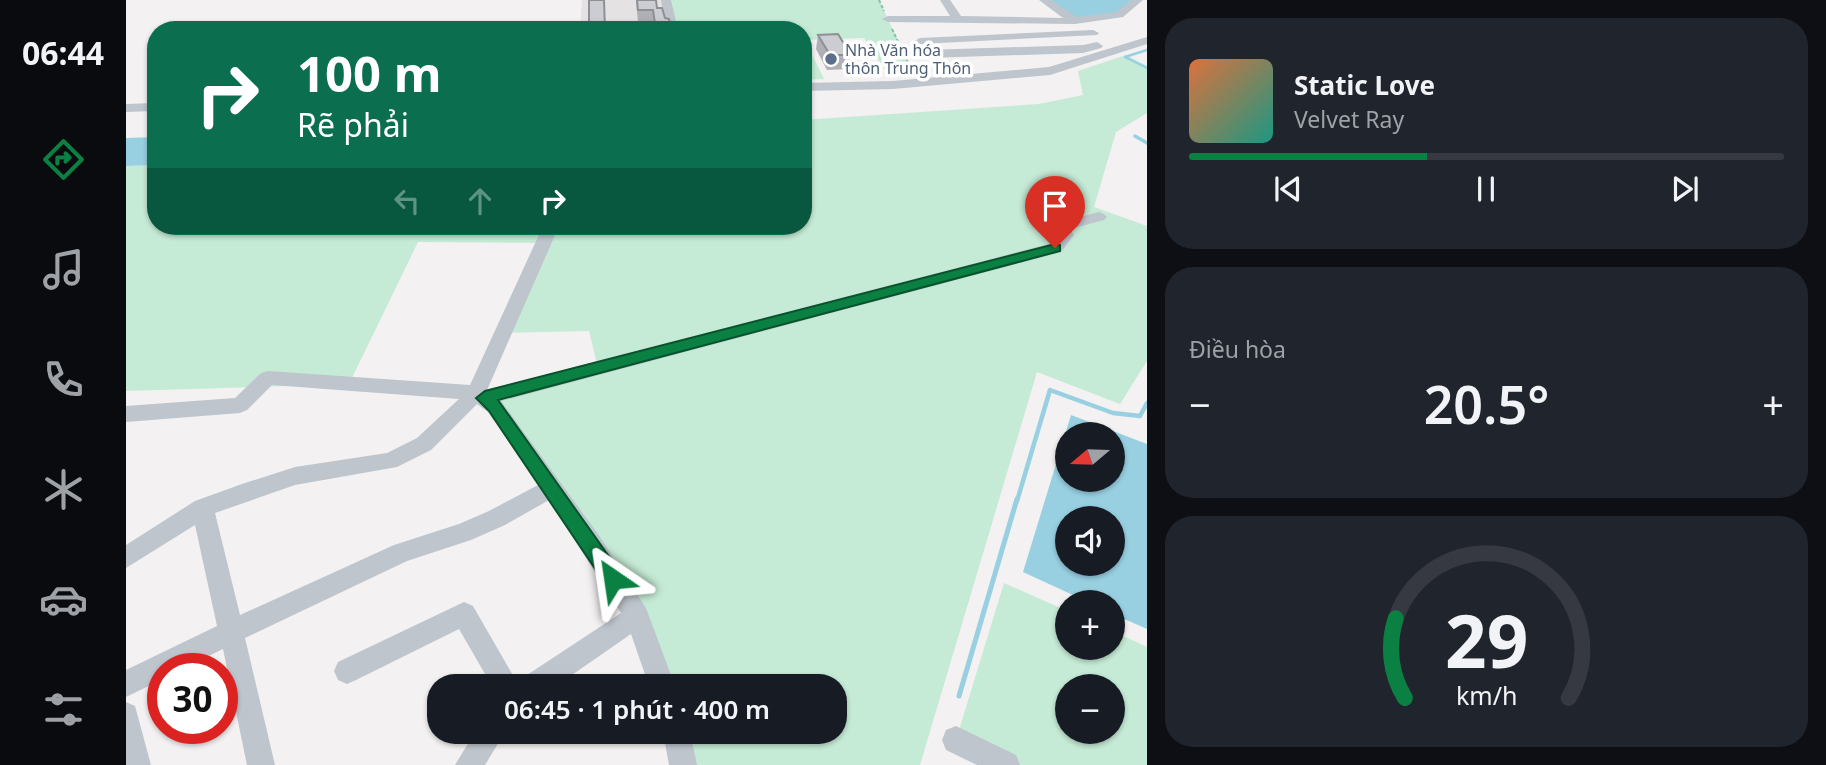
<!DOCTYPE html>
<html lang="vi">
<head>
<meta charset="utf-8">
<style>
  :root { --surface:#171b24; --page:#20242c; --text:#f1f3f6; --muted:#9ea1a6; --line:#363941; --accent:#0b8043 }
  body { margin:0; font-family:"Noto Sans",sans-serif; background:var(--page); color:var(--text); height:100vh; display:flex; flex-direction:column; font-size:26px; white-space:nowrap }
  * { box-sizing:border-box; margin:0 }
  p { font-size:23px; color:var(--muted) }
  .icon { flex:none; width:38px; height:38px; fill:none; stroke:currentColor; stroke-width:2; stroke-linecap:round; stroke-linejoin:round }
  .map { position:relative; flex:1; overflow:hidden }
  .side { display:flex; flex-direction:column; gap:18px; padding:18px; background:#0d0f14; width:679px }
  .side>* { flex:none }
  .top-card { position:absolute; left:21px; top:21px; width:665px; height:214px; border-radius:28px; box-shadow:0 2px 5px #0004; background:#0b6e4f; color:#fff; overflow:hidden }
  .needle { width:46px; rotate:251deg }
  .tools { position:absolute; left:929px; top:422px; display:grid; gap:14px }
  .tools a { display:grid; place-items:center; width:70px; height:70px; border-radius:50%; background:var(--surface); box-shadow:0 2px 5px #0004; font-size:35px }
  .speed { position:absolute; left:21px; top:653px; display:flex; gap:14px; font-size:35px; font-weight:700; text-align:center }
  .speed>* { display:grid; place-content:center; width:91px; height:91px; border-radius:50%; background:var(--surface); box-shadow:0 2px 5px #0004; line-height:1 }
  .speed .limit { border:10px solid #d22; background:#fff; color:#111 }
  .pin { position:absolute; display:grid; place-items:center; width:60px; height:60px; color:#fff; margin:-72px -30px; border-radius:50% 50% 50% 0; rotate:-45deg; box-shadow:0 0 7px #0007 }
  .pin .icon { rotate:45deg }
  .me { position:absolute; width:77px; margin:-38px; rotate:328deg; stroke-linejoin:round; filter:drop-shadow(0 0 5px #0008) }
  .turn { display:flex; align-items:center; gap:24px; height:147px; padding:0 35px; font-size:32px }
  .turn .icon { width:91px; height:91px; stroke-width:2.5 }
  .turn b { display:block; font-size:49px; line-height:60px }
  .lanes { display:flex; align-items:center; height:66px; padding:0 35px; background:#0003; justify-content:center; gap:35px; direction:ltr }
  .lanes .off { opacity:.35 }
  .big { font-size:52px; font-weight:600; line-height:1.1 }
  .side .tile { flex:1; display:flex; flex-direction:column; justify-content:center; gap:10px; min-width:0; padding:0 24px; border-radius:28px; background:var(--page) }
  .side .dial { align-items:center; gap:0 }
  .dial svg { height:182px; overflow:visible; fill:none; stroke:var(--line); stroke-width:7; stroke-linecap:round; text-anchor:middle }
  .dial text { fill:var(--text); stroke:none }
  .song { display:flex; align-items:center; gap:21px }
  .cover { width:84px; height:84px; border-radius:10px; background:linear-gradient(135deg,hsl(20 70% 55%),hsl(170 70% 35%)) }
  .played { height:7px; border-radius:4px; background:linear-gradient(90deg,var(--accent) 40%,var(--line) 40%) }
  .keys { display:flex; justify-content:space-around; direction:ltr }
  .heat { display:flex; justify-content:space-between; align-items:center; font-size:38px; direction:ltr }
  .trip { position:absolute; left:301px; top:674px; width:420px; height:70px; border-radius:28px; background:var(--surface); box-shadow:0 2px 5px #0004; font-weight:600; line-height:70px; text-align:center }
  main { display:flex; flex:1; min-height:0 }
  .tab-bar { display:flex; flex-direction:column; width:126px; justify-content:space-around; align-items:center; background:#090b0e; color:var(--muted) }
  .tab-bar .icon { width:49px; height:49px }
  .tab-bar .selected { color:var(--accent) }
  .tab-bar b { font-size:32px; color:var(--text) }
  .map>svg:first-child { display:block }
  .education { fill:#e4e2e2 }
  .green { fill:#c5ead5; fill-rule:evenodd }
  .water { fill:#98d0e2; fill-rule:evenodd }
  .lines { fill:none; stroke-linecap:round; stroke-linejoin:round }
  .stream-far3 { stroke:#98d0e2; stroke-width:2.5 }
  .stream-far2 { stroke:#98d0e2; stroke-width:3.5 }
  .stream-far1 { stroke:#98d0e2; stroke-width:4.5 }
  .stream { stroke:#98d0e2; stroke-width:5 }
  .path { stroke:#81c4a6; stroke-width:2; stroke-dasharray:3.5 2; stroke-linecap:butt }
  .minor { fill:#bec5cc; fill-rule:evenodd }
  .wall { fill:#afb0b5 }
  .building { fill:#cbcdd3; stroke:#8e9094; stroke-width:2 }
  .route { fill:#0b8043; stroke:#07532c; stroke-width:2 }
  .service-dot { fill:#5c6f8a; stroke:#fff; stroke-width:2.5 }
  .labels { text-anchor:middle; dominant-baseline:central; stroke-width:7; stroke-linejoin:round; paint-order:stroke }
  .far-service-label { font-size:16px; fill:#4e5e75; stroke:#fff; text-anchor:start }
</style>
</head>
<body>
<main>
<nav class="tab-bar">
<b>06:44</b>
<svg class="icon selected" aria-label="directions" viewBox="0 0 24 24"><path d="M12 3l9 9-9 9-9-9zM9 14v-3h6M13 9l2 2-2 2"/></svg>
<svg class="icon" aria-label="music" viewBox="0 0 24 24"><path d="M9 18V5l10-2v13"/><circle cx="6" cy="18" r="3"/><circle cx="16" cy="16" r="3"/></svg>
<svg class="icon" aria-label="phone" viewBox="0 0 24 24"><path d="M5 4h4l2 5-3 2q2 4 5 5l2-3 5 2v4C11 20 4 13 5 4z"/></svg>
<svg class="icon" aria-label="climate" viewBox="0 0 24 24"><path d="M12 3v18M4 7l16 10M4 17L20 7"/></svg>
<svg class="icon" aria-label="car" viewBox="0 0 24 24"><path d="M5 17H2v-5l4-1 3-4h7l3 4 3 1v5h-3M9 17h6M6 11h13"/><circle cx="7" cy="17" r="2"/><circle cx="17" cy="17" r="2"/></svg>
<svg class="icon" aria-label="filters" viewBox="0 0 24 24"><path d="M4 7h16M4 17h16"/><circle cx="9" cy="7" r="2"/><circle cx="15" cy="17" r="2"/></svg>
</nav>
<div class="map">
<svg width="1021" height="765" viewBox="0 0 1021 765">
  <rect width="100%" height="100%" fill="#f3f1f1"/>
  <path class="education" d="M456 0H538L543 30H454Z"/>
  <path class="green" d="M541 0H753L788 75 763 76 738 38 679 40 698 79 677 80V30H546Z
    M1000 55 1021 66V113L990 132 968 207 1021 226V361L994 404 911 372 794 765H557L551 732H709V686H536L511 616 359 398 472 368 463 331 376 333 416 243 292 242 223 384 0 391V166L30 165V226H677V120L913 104 957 95 952 71Z
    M878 583 941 611 942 648H987V631L1021 647V765H880L830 740ZM942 686H987V732H942Z"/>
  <path class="water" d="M918 0H1012L999 12 949 21Z
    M30 137V165L0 166V138Z
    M945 415 1021 444V629L987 614V602H962L897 572ZM942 434H987V480H942ZM942 518H987V564H942Z"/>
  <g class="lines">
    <path class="stream-far3" d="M1021 50 999 57 1021 68"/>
    <path class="stream-far2" d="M1009 136 1021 143"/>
    <path class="stream-far1" d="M891 501 924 390 987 413 1014 416 1021 403"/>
    <path class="stream" d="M833 696 891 499"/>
    <path class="path" d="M753 0 758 11
      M766 29 786 71"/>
    <path class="minor" d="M535 0H545L552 30H540Z
      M814 0H824L835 16 937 18 913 0H925L951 17 990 12 1005 0H1017L997 17 949 24 762 22 756 19 762 16H824Z
      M967 30 973 33 971 35 794 44 788 41 794 38Z
      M1021 37V44L924 75 767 89 677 91V83L767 81 923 67Z
      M971 42 977 46 975 48 957 53 800 58 794 54 800 50 957 45Z
      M30 103V111L0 112V104Z
      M973 212 978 214 981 217 978 220 944 229 948 235 935 252 375 401 472 534 520 608 549 686H523L505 634 430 686H394L398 677 495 613 423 500 379 525 345 540 281 561 119 638 149 765H121L97 649 58 668H37V679L0 697V670L91 626 69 525 0 568V545L69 501 116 484 169 467 261 453 291 438 333 399 146 385 121 410 114 413 0 422V406L109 398 135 373 142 371 344 385 417 226H433L361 390 923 244 932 235 926 227 928 224ZM351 404 362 412 412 485 363 511 333 524 268 545 114 615 89 513 169 485 271 467 305 450Z
      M338 602 347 606 393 686H366L333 629 230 680 221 684 212 680 208 671 212 662Z
      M0 702 9 706 25 765H0Z
      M830 726 890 755 894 765H851L820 750 816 740 820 730Z
      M349 732H379L359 765H329Z
      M537 732H564L571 765H543Z"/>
  </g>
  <path class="wall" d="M510 0H530L531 8 539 18 545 30H528L527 23H512Z
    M692 35 725 55 722 69 701 70 690 49Z"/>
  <path class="building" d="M463 0H478L479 30H463Z
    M511 0H530L531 8H536L539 18 543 19 545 30H530L527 10H512Z
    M712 34 725 55H704L692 35Z"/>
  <path class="route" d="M929 244 934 245V251L372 400 494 572 497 579 494 585 487 587 480 585 363 411 350 398 359 391Z"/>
  <circle class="service-dot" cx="705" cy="59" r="7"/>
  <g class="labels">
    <g class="far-service-label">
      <text x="719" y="50">Nhà Văn hóa<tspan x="719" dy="18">thôn Trung Thôn</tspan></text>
    </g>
  </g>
</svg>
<div class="tools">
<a><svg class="needle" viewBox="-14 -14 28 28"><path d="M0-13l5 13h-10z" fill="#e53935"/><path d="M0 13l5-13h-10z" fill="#9ea1a6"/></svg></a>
<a><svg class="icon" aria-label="sound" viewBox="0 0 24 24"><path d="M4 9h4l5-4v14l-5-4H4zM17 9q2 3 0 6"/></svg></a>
<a>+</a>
<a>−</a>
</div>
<div class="speed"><div class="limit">30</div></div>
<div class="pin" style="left:929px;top:248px;background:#d93025"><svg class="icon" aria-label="arrive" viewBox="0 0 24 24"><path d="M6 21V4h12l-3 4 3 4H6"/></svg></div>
<svg class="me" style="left:487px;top:579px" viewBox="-20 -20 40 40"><path d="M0-17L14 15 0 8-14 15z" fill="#0b8043" stroke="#fff" stroke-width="4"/></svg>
<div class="trip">06:45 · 1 phút · 400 m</div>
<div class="top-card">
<div class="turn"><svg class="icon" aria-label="right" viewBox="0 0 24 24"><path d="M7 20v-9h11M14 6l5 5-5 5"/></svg><div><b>100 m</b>Rẽ phải</div></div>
<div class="lanes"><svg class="icon off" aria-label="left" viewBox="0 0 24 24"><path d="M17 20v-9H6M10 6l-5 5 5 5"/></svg><svg class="icon off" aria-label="ahead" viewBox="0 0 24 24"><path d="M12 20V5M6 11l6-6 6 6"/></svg><svg class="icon" aria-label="right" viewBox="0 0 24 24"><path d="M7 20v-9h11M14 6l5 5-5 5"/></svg></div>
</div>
</div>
<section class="side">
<div class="tile">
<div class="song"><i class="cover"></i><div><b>Static Love</b><p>Velvet Ray</p></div></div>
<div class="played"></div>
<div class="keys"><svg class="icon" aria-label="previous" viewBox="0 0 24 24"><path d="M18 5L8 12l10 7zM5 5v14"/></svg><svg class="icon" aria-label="pause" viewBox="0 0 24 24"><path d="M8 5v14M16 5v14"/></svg><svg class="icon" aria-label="next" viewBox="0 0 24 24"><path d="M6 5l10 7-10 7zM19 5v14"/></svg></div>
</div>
<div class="tile"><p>Điều hòa</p>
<div class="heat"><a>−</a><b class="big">20.5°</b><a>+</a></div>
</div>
<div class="tile dial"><svg viewBox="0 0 100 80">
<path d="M14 69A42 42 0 1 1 86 69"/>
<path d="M14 69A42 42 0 0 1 10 34" stroke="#0b8043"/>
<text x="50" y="56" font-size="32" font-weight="700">29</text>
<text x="50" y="72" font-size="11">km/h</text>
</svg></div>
</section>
</main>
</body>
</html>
